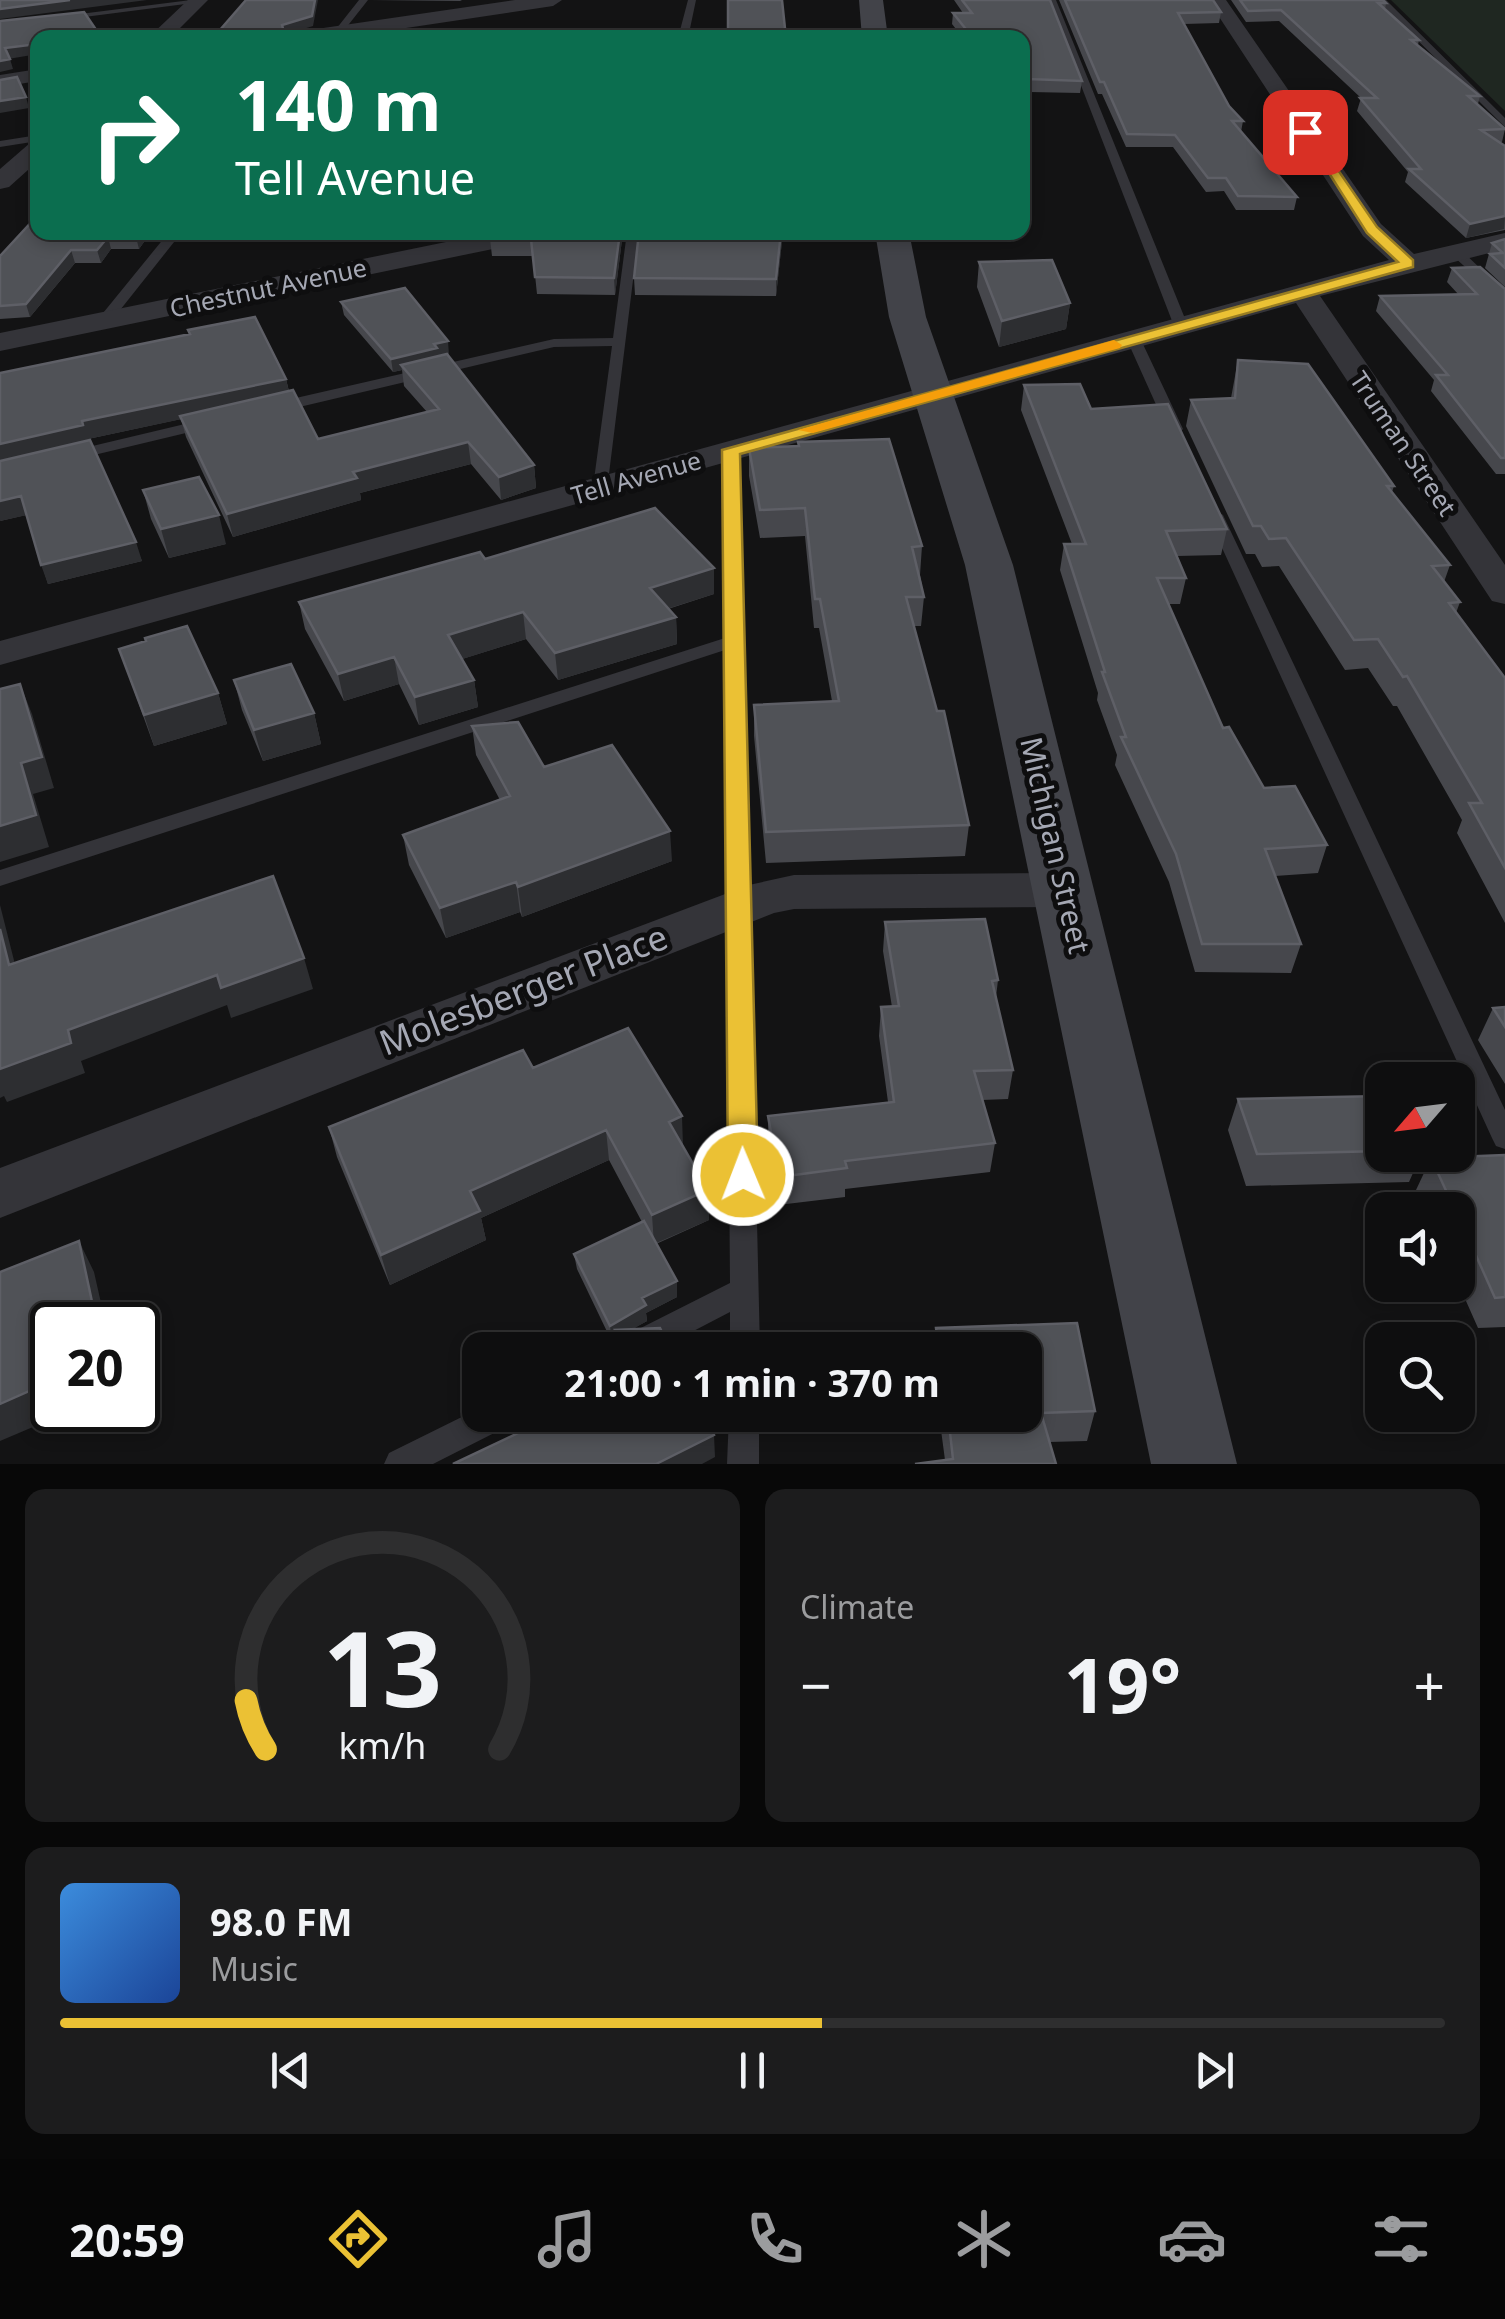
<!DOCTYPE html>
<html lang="en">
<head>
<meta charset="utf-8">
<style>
  :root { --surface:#0e0e0f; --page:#1c1c1d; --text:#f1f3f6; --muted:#9b9c9e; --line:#2e2e2f; --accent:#ebc134 }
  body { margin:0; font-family:"Noto Sans",sans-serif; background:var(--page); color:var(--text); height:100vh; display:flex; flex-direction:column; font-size:38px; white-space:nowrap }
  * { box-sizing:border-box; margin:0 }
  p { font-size:32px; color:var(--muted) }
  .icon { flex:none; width:55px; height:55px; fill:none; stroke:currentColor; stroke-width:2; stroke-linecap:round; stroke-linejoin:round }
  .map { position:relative; height:1464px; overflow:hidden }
  .drawer { display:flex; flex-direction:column; gap:25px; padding:25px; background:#080808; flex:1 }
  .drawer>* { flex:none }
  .guide { position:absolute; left:30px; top:30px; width:1000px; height:210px; border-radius:20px; box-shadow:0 5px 15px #0003,0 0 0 2px var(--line); background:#0b6e4f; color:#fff; overflow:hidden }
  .needle { width:65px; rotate:242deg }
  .buttons { position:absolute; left:1365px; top:1062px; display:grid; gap:20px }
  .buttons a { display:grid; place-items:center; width:110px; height:110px; border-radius:20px; background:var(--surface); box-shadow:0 5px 15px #0003,0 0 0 2px var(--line); font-size:50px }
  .speed { position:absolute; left:30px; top:1302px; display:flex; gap:20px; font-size:50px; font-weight:700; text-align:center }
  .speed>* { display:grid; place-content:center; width:130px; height:130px; border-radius:50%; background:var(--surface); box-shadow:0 5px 15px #0003,0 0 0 2px var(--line); line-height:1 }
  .speed .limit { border:5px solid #111; border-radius:15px; background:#fff; color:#111 }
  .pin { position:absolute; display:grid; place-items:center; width:85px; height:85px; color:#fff; margin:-42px; border-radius:20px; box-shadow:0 5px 15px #0006 }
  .me { position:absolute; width:110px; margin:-55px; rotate:359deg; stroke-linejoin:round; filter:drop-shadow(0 0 8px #0008) }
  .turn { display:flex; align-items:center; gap:35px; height:210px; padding:0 40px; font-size:45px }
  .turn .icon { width:130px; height:130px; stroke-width:2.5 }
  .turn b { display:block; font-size:70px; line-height:85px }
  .big { font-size:75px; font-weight:700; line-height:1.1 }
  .drawer .tile { flex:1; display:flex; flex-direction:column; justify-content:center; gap:15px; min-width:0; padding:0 35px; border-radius:20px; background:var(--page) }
  .drawer .dial { align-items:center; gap:0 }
  .dial svg { height:260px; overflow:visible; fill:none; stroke:var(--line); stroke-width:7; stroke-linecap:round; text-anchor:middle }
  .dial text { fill:var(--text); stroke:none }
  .song { display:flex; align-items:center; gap:30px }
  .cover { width:120px; height:120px; border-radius:15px; background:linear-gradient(135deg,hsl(210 70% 55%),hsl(220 70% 35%)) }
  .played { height:10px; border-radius:5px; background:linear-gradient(90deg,var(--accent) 55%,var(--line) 55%) }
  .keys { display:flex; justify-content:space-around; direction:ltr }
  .heat { display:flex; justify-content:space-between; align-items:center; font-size:55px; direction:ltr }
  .drawer .tiles { flex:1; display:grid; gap:25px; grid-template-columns:1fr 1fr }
  .tile:last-child { grid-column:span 2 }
  .trip { position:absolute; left:462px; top:1332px; width:580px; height:100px; border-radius:20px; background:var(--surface); box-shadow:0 5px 15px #0003,0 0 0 2px var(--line); font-weight:700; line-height:100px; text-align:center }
  .tabs { display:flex; height:160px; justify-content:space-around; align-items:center; background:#060606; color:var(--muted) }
  .tabs .icon { width:70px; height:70px }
  .tabs .active { color:var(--accent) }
  .tabs b { font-size:45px; color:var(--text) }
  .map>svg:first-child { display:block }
  .green { fill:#1f2721 }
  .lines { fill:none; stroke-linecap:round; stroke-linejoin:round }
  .service { fill:#343439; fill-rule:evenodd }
  .minor { fill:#343439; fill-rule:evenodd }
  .secondary { fill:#424349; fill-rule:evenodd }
  .wall { fill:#46474c }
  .shaded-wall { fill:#2d2e31 }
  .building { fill:#505257; stroke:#5e5f66; stroke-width:2.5 }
  .route { fill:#ebc134; stroke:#997d22; stroke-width:2.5 }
  .slow { fill:#f59e0b }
  .labels { text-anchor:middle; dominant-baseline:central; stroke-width:10; stroke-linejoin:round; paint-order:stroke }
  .far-street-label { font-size:25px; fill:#a5a8b4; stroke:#0e0e0f }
  .street-label { font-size:30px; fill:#a5a8b4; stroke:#0e0e0f }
  .near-street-label { font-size:35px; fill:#a5a8b4; stroke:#0e0e0f }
</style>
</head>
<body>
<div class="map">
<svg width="1505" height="1464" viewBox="0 0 1505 1464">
  <rect width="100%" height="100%" fill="#131314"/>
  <path class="green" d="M1391 0H1505V111Z"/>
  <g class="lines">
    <path class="service" d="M191 0 201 2 61 20 56 17Z
      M359 0H368L338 38H329Z
      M688 0H696L688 38H678Z
      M1048 0H1056L1188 326 1186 329 1174 326Z
      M1377 0H1386L1505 118V127Z
      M38 135V141L0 147V141Z
      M169 232H182L109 324H99V318Z
      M627 232H639L607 490 601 492 593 487 612 346 554 347 274 413 266 408 274 403 554 339 613 338Z
      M1453 250H1461L1505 292V303L1453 256Z
      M1134 336 1141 340 1183 429 1180 432 1175 434 1167 429 1127 340Z
      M206 419 211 421V427L69 461 61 456 63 453Z
      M731 446 739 451 760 1350H730V1312L657 1350H612L617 1340 730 1283 725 650 0 886V870L725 638 723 451Z
      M1215 510 1223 515 1505 1110V1149L1496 1146 1492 1138 1207 515Z
      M480 1408V1415H512L508 1426 433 1464H384L389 1453Z
      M729 1415H759V1464H727Z"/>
    <path class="minor" d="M188 0H208L170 38H148Z
      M515 0H562L553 6 339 38H286L296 32Z
      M1208 0H1226L1381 224 1414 254 1505 233V249L1320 296 1505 565V604L1492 601 1296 303 0 665V641L1389 260 1363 236Z
      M38 69V81L0 87V75Z
      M38 141V161L9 187 0 189V169L30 143Z
      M495 232H549L536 240 0 351V333Z
      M1067 873 1084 878 1091 890 1084 902 1067 907 794 909 774 913 0 1218V1168L749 885 794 875Z"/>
    <path class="secondary" d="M859 0H883L888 38H862Z
      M875 232H909L926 317 1013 565 1237 1464H1151L965 565 889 317Z"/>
  </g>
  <path class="wall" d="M371 0H462L460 1Z
    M954 0H1050L1082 81 1080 93 1030 92 1028 103H1022V38H963L952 24 953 13H963Z
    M1059 0H1213L1221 12 1219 23 1184 24 1229 106 1243 121 1241 132 1297 197 1294 210H1236L1224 191 1206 192 1173 147H1126L1102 94H1098Z
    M1231 0H1383L1386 3 1385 10 1419 40 1418 45 1480 96 1478 104 1505 129 1502 142H1499L1505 146V230L1466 238 1405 182 1408 172 1357 111 1361 98 1279 21 1246 22Z
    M38 232H165L156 242H144L139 249H111L101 263H75L30 317 0 319V256Z
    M176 232H271L269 242H179Z
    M623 232 615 295 537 294 533 256H492L490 239Z
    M783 232 776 296 635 295 634 278Z
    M1505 239V287L1485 268 1492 243Z
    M979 262 1070 303 1066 329 999 347 977 287Z
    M1452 268 1505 289V474H1496L1431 391 1434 380 1376 311 1380 296 1458 294 1447 282Z
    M341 302 449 355H447L534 465 536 488 501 500 471 464 360 493 361 500 233 537 186 437 181 419 88 439 142 561 48 584 26 515 0 521 189 334 188 330 286 379 289 391 318 439 427 412 404 386 402 370 393 372 344 315Z
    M1238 360 1394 486 1392 492 1450 565 1444 582 1460 602 1456 613 1505 678V923L1457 833 1462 820 1397 706H1393L1368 668 1345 670 1279 566 1262 567 1255 554H1246L1186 426 1191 400 1231 398Z
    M1024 385 1091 409 1227 529 1221 555 1177 556 1186 578 1180 604H1169L1223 728 1264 788 1327 845 1318 873 1275 876 1301 944 1291 973 1195 972 1169 882 1115 765 1117 755 1097 700 1098 693 1060 570 1064 544H1072L1021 410Z
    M749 448 922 546 920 575 924 597 921 626H914L969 825 965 856 766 863 754 736V705L832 701 819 628H814L805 536 760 538 749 476Z
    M143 490 226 544 169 558 151 519Z
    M485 559 714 568V594L668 609 676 617 677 644 558 680 526 639 462 659 474 680 478 707 419 725 399 684 344 701 305 629 299 602Z
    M119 649 218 693 227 724 154 746Z
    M234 680 314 713 321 744 263 761 242 710Z
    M472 726 544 767 672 861 522 917 520 912 446 938 409 865 403 835 500 800 476 755Z
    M885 922 998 980 996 997 1013 1070 1008 1099 982 1100 995 1143 990 1172 845 1189V1197L778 1205 768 1145V1116L888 1102 879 1036 881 1007H892L883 951Z
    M1505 1007V1084L1478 1040 1493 1008Z
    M533 1068 683 1146 708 1190 709 1220 656 1244 677 1281V1297L646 1313 647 1321 632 1329 671 1350H618L616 1339 612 1342 577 1269 574 1254 642 1222 609 1160 481 1218 486 1240 390 1285 337 1157 329 1127Z
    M1382 1096V1155H1421L1409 1182 1246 1186 1228 1130 1238 1099Z
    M1505 1155V1327L1478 1328 1458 1283V1210H1425L1416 1190 1431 1158Z
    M1077 1323 1095 1411 1087 1441 1049 1442 1056 1464H915L945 1460 939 1415H1025V1350H933L936 1328Z"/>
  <path class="shaded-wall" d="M70 0H147L0 19V9Z
    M315 0H318L313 26 284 35 282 25Z
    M38 44V54L8 59 5 48Z
    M10 59 13 69 0 72V61Z
    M26 97 29 108 0 113V101Z
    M1505 216 1504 229 1466 238 1470 224Z
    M139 232H141L144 242 139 249 136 237Z
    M153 232H165L156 242Z
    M620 232H623L615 295 614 278Z
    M781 232H783L776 296V279Z
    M108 237 111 249 101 263 97 250Z
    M71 250 75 263 30 317 26 304Z
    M1070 303 1066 329 999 347 1002 321Z
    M448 341 449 355 401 365 402 370 393 372 391 359 434 344Z
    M286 379 290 396 88 439 89 443 0 464V444L82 421Z
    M468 442 471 464 360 493 361 500 233 537 227 514 353 472Z
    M534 465 536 488 501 500 499 477Z
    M21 496 27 515 0 521V501Z
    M219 515 226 544 169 558 161 529Z
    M136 542 142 561 48 584 41 565Z
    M714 568V594L651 614 650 588Z
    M523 612 526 639 453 662 448 635Z
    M676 617 677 644 558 680 555 653Z
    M394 657 399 684 344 701 338 674Z
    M474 680 478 707 419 725 415 697Z
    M20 684 32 714 54 788 33 794 49 847 0 862V826L21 763Z
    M218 693 227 724 154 746 144 715Z
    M314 713 321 744 263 761 254 730Z
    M670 831 672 861 522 917 518 887Z
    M516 882 520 912 446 938 440 908Z
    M0 905 23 996 9 965 0 929Z
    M304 958 313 989 231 1018 227 1005 81 1061 85 1073 7 1102 4 1096 0 1098V1069L68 1030 217 975Z
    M682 1116 683 1146 669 1122Z
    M606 1130 609 1160 481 1218 486 1240 390 1285 381 1255 470 1191Z
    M708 1190 709 1220 654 1244 652 1215Z
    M79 1241 94 1272 106 1325H97Z
    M677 1281V1297L646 1313 647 1321 619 1337 615 1330 616 1339 612 1342 610 1326 642 1298Z
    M52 1381V1410H73L0 1441V1404Z
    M714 1435 715 1457 702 1464H656Z"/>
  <path class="building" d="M0 0H70L0 9Z
    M246 0H315L312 16 282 25 284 32H308L307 38H213Z
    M728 0H782L786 38H728Z
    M962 0H1050L1082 81 1028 79 1030 91 1022 90V38H973L953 13H972Z
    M1065 0H1213L1221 12 1178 13 1229 106 1243 121H1232L1297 197 1238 196 1226 178H1208L1175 135 1127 134 1104 82H1100Z
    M1240 0H1383L1386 3H1378L1419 40H1411L1480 96H1468L1505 129 1481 130 1505 146V216L1470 224 1409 169H1421L1360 98H1377L1281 10 1248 11Z
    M84 12 99 34 77 38H38V44L5 48 10 59 0 61V21Z
    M17 77 26 97 0 101V80Z
    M38 215V232H139L136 237H108L97 250H71L26 304 0 306V256Z
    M515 232H620L614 278 535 277 531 239H490Z
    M639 232H781L776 279 634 278Z
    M1505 239V268L1490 254 1503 253 1492 243Z
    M1052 260 1070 303 1002 321 979 262Z
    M1480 267 1505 289V458H1501L1436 375H1448L1380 296 1477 294 1452 268Z
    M405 288 448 341 434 344 437 348 391 359 341 302Z
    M255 317 286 379 82 421 83 425 0 444V373L190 334 188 330Z
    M447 354 534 465 499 477 468 442 353 472 357 478 227 514 180 416 293 390 318 439 439 409 401 365Z
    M1238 360 1308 364 1394 486H1387L1450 565 1432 566 1460 602 1449 603 1505 678V868L1469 803H1482L1407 676 1403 677 1378 639 1354 640 1286 538 1269 539 1261 526H1253L1191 400 1235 398Z
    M1080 384 1091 409 1168 404 1227 529 1166 531 1186 578H1157L1223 728 1229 727 1264 788 1295 786 1327 845 1265 849 1301 944H1202L1176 854 1121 737H1126L1102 672H1105L1064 544H1086L1024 385Z
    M889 439 922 546 912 547 924 597H906L937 711H944L969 825 766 832 754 705 839 701 820 599H815L805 508 760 510 749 448 799 446 798 442Z
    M90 440 136 542 41 565 21 496 0 501V461Z
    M199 477 219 515 161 529 143 490Z
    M655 508 714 568 650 588 676 617 555 653 523 612 448 635 474 680 415 697 394 657 338 674 299 602 480 552 485 559Z
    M187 626 218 693 144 715 119 649 146 641 145 638Z
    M291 664 314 713 254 730 234 680Z
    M20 684 42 757 21 763 36 815 0 826V689Z
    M518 722 544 767 612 745 670 831 518 887 516 882 440 908 403 835 510 796 472 726Z
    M273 876 304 958 221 988 217 975 68 1030 71 1043 0 1069V929L9 965Z
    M985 919 998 980 992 981 1013 1070 974 1071 995 1143 845 1161 847 1168 779 1177 768 1116 894 1102 881 1007 899 1006 885 922Z
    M1505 1007V1027L1493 1008Z
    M628 1028 682 1116 669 1122 708 1190 652 1215 606 1130 470 1191 480 1211 381 1255 329 1127 523 1050 533 1068Z
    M1382 1096V1151L1257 1154 1238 1099Z
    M1505 1155V1297L1495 1298 1458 1215V1210H1455L1431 1158Z
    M644 1221 677 1281 642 1298 646 1305 610 1326 574 1254Z
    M79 1241 97 1325H52V1381L0 1404V1272Z
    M1077 1323 1095 1411 1041 1413 1056 1464H915L953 1459 948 1415H1025V1350H939L936 1328Z
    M660 1328 671 1350H625L615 1330Z
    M535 1415H704L714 1435 656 1464H453L539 1423Z"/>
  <path class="route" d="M1301 129H1310L1377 227 1413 260V267L740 454 758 1175 754 1184 743 1188 732 1184 728 1175 722 450 1398 262 1367 233Z"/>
  <path class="slow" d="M1114 340 1122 345 1120 348 813 433 798 430Z"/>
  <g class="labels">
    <g class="far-street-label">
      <text transform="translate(268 287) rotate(-12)">Chestnut Avenue</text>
      <text transform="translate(1404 443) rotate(56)">Truman Street</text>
      <text transform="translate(636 477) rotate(-16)">Tell Avenue</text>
    </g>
    <g class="street-label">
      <text transform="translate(1056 845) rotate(77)">Michigan Street</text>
    </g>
    <g class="near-street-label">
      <text transform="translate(523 989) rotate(-21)">Molesberger Place</text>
    </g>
  </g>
</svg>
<div class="buttons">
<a><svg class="needle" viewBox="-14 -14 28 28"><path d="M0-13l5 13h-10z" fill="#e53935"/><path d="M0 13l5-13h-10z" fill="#9b9c9e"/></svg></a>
<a><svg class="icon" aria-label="sound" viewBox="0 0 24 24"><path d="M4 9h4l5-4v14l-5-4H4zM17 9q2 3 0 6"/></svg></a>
<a><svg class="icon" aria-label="search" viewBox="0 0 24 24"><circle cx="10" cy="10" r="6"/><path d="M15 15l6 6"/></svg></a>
</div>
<div class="speed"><div class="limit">20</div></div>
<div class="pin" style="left:1305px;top:132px;background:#d93025"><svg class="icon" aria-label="arrive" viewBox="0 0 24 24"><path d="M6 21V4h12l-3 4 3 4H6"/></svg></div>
<svg class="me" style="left:743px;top:1175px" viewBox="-20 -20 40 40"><circle r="17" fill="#ebc134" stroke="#fff" stroke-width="3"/><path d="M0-11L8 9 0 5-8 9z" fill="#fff"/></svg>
<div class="trip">21:00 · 1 min · 370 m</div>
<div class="guide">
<div class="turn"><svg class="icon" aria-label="right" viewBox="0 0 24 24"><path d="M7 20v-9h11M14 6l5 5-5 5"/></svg><div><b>140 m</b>Tell Avenue</div></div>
</div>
</div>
<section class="drawer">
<div class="tiles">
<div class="tile dial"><svg viewBox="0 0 100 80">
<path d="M14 69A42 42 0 1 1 86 69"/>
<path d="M14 69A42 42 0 0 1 8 54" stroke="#ebc134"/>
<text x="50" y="56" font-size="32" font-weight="700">13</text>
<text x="50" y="72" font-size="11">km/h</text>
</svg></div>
<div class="tile"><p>Climate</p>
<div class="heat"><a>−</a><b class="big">19°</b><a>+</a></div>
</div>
<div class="tile">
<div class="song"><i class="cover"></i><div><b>98.0 FM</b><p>Music</p></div></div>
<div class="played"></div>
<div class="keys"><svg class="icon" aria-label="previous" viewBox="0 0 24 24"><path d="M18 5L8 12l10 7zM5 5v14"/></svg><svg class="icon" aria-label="pause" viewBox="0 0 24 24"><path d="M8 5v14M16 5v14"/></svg><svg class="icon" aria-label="next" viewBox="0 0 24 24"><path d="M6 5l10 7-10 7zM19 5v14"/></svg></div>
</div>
</div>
</section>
<nav class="tabs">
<b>20:59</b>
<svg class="icon active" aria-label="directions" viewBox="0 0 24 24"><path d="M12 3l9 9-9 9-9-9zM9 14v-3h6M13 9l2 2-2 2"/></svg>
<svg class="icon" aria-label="music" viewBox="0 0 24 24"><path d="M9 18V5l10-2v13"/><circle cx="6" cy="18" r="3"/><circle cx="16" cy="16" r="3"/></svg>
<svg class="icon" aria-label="phone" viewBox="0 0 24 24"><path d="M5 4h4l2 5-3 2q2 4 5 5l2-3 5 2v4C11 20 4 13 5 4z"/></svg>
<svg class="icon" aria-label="climate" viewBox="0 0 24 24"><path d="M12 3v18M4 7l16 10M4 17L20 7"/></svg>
<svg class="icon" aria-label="car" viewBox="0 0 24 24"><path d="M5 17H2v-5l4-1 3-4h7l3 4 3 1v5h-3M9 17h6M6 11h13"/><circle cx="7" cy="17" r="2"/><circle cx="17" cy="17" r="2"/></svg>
<svg class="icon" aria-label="filters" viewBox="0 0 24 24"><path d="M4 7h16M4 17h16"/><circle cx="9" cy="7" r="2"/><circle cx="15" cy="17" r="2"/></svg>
</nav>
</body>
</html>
